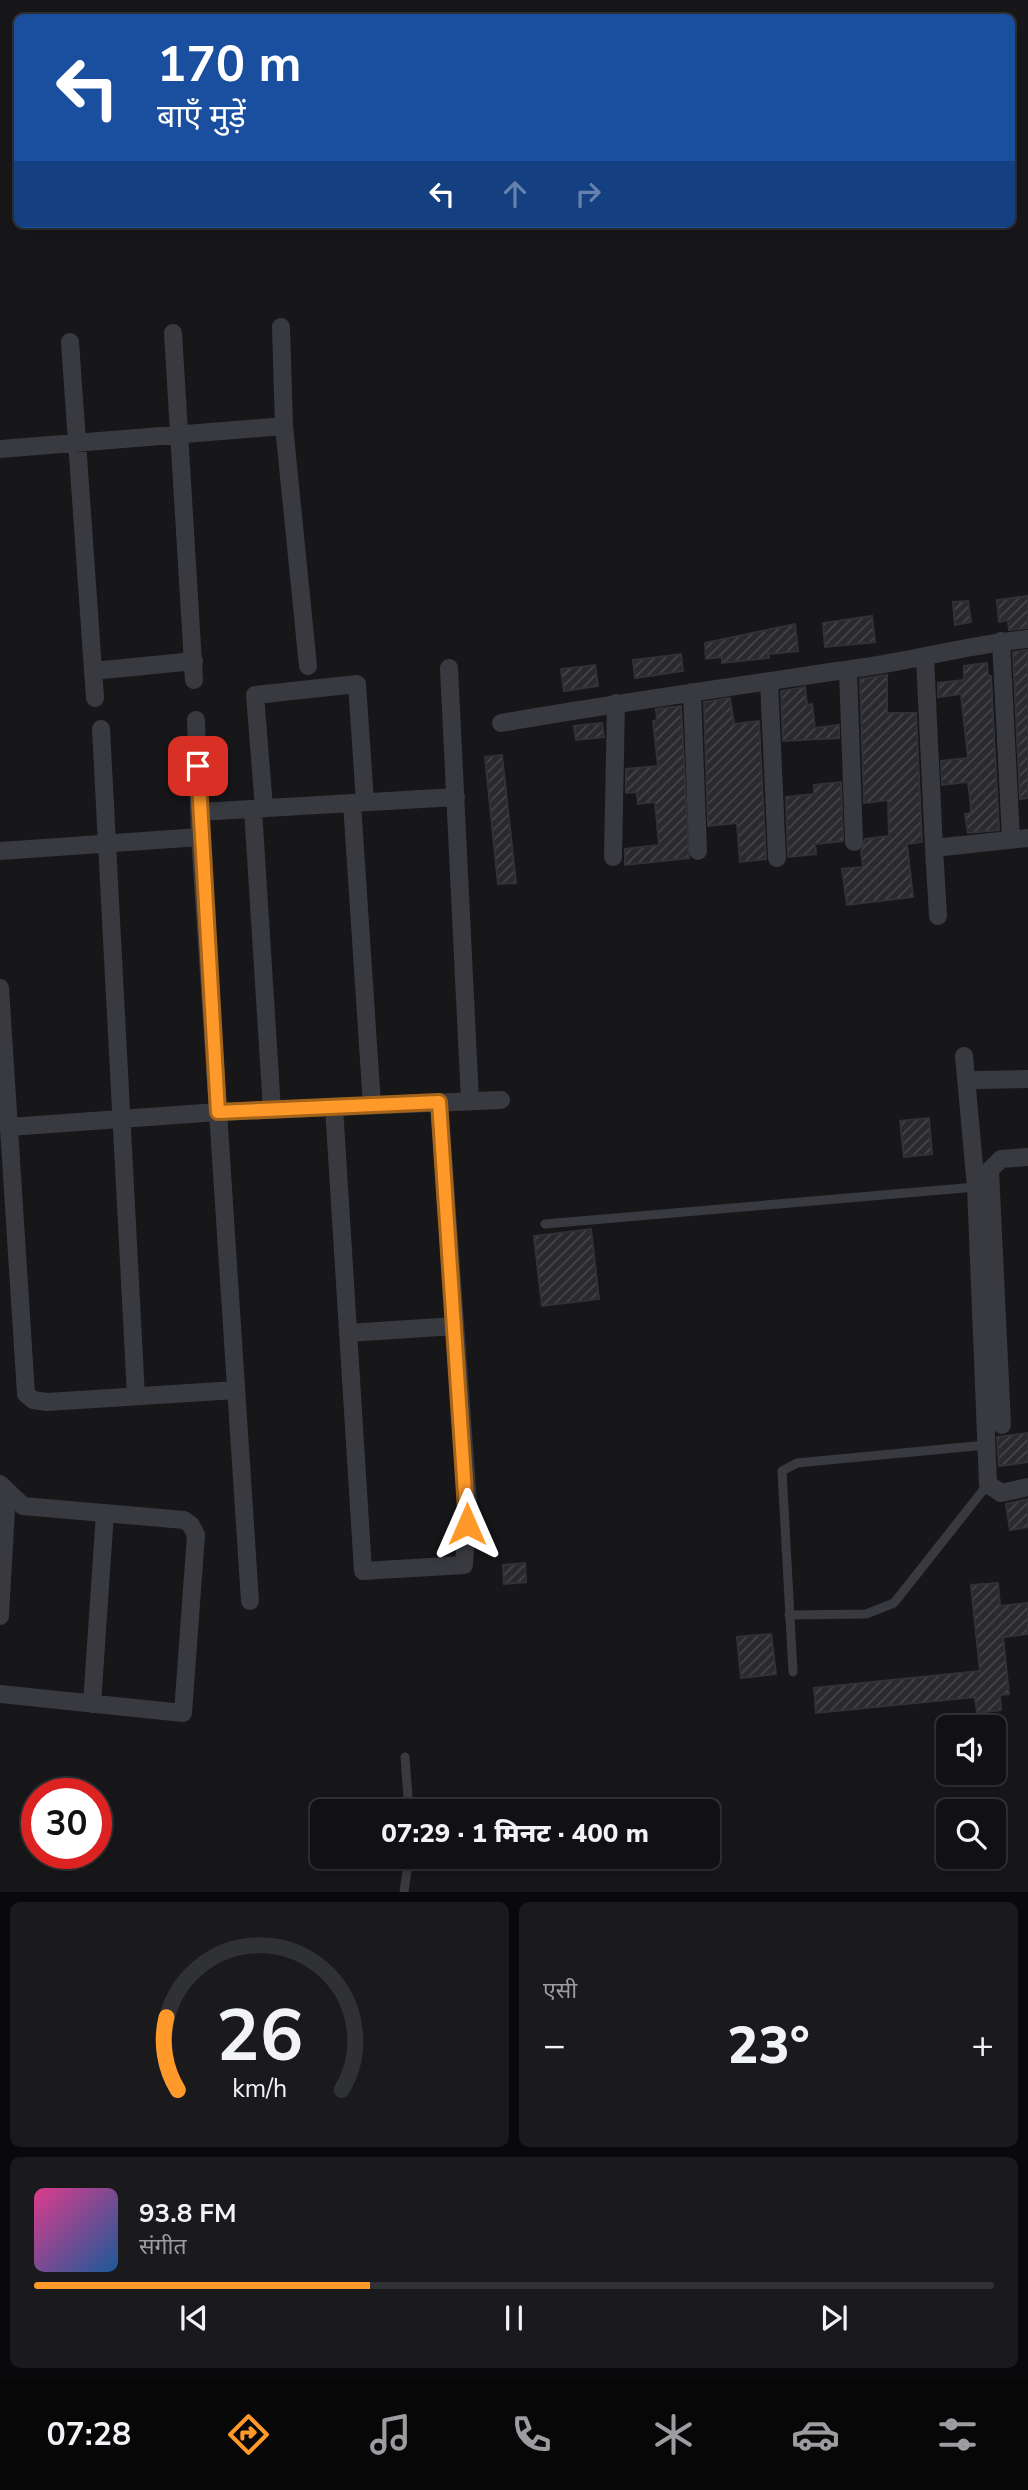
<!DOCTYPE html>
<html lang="hi">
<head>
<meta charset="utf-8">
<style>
  :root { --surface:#111114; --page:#1a1a1d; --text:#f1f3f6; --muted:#9c9da0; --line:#303134; --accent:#ff9a2a }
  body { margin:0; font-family:"Nunito Sans","Noto Sans Devanagari",sans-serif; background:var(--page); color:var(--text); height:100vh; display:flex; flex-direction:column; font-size:26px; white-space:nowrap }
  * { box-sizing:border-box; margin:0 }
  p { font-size:23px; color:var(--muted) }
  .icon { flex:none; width:38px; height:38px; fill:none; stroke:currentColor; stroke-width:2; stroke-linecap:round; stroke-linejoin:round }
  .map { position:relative; height:1892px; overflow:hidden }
  .details { display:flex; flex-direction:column; gap:10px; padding:10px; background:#09090b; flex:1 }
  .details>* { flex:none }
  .hud { position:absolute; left:14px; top:14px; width:1001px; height:214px; border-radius:10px; box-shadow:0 4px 10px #0003,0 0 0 2px var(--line); background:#1a4fa0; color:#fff; overflow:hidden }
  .controls { position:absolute; left:936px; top:1715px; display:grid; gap:14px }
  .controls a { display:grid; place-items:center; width:70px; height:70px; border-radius:10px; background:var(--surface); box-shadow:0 4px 10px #0003,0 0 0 2px var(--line); font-size:35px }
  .speed { position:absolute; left:21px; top:1778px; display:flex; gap:14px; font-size:35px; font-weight:700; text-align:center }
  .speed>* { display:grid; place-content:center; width:91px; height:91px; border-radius:50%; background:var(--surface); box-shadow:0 4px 10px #0003,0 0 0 2px var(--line); line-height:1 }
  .speed .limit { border:10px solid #d22; background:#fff; color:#111 }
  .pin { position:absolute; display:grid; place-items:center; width:60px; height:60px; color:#fff; margin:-30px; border-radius:14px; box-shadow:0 4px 10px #0006 }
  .me { position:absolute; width:77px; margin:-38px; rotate:0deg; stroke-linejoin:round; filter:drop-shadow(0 0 5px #0008) }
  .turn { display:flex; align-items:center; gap:24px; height:147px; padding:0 28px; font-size:32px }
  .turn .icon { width:91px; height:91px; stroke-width:2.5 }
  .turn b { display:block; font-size:49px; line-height:60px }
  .lanes { display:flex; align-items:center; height:66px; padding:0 28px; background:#0003; justify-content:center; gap:35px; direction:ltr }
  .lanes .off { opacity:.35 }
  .big { font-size:52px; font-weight:800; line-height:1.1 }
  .details .tile { flex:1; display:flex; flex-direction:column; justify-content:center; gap:10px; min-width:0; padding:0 24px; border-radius:10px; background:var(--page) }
  .details .dial { align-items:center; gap:0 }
  .dial svg { height:182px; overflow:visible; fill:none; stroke:var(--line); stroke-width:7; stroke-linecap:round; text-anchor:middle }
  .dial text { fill:var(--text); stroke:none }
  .song { display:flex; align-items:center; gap:21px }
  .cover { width:84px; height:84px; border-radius:10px; background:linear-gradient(135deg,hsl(330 70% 55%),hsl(210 70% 35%)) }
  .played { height:7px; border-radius:4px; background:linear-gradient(90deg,var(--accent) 35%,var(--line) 35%) }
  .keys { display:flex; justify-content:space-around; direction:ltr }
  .heat { display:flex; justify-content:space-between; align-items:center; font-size:38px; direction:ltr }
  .details .tiles { flex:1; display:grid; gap:10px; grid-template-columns:1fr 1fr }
  .tile:last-child { grid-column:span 2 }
  .trip { position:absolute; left:310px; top:1799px; width:410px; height:70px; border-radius:10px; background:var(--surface); box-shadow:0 4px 10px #0003,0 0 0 2px var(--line); font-weight:800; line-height:70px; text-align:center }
  .tab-bar { display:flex; height:112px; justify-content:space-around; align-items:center; background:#070708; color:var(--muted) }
  .tab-bar .icon { width:49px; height:49px }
  .tab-bar .active { color:var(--accent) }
  .tab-bar b { font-size:32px; color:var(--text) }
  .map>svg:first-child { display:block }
  .building { fill:url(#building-hatch); stroke:#313236; stroke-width:2 }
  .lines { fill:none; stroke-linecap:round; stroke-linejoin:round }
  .service { stroke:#383a3f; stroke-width:9 }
  .minor { stroke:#383a3f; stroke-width:18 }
  .route-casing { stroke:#a6641b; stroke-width:18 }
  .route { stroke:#ff9a2a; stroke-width:12 }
</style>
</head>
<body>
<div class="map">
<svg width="1028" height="1892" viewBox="0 0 1028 1892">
  <defs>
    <pattern id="building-hatch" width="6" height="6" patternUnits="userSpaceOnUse" patternTransform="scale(1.75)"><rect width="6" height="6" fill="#2a2a2e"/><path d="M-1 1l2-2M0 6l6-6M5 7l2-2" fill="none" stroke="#46464a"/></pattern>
  </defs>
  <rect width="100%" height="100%" fill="#17171a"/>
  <path class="building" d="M1028 596V628L1009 630 1008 620 999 622 997 600Z
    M968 601 971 622 955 625 953 602Z
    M872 616 875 642 825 647 823 623Z
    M795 624 798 651 768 654 769 658 722 663V657L706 659 705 643Z
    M1028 650V798L1020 799 1013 652Z
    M681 654 683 671 635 678 633 660Z
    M987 663 988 676H991L999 830 968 833 965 814 971 813V807L968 782 942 785 941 761 968 758 961 694 938 697V683L964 680V666Z
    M595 665 598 686 564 691 561 669Z
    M887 675V713H916L922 842 907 844 913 897 847 905 842 869 863 867 861 851 865 839 889 836 888 800 864 803 860 679Z
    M805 687 807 705 812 704 815 728 839 725V738L783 741 781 691Z
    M730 698 734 724 759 721 766 859 740 862 737 823 708 826 704 702Z
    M681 706 689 858 625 865V849L659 845 655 802 638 804 637 792 626 793V769L658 766 653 721 657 720 656 709Z
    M602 723 604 737 576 740 574 726Z
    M502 755 516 883 498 884 485 757Z
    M841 782 843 841 815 844 816 854 788 857 786 797 814 794V785Z
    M929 1118 932 1154 904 1157 900 1121Z
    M591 1229 599 1299 542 1306 534 1236Z
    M1028 1433V1462L999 1466 997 1437Z
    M1028 1499V1527L1010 1530 1006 1504Z
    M525 1563 526 1582 504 1584 503 1565Z
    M998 1583 1000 1606 1028 1603V1634L1003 1637 1009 1694 1000 1695 1001 1710 977 1713 975 1697 816 1713 814 1688 980 1671 971 1585Z
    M771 1634 776 1674 741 1678 737 1637Z"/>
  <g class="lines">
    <path class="service" d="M545 1224 976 1187
      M789 1615 866 1614 894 1603 988 1484
      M793 1672 782 1471 797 1463 986 1445
      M405 1757 409 1811
      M404 1892 409 1857"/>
    <path class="minor" d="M281 327 284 426 308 666
      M173 333 194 680
      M70 342 95 698
      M0 449 284 426
      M1001 641 1011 839
      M925 658 934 848
      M449 668 470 1101
      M848 670 854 842
      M93 671 194 661
      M769 681 777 858
      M692 692 698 851
      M196 720 200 837 250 1601
      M501 723C622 702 744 685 865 667 920 659 973 644 1028 639
      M101 729 136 1396
      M352 803 372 1105
      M264 808 255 695 357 684 365 802
      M253 809 272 1110
      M199 812 456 797
      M0 851 200 837
      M613 857 616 703
      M938 916 934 848 1028 838
      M0 988 26 1394 33 1400 47 1402 236 1390
      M964 1056 976 1187 988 1484 1001 1493 1028 1487
      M977 1080 1028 1079
      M334 1107 363 1571 464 1565 468 1503 439 1102
      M9 1127 218 1112 501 1100
      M348 1333 455 1326
      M1002 1425 990 1170 1001 1159 1028 1157
      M0 1484 23 1506 184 1520 191 1525 196 1535 183 1713 0 1694
      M0 1616 7 1491
      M92 1704 105 1513"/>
  </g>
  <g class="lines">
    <defs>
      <path id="route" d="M198 766 218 1112 439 1102 467 1524"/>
    </defs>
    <use href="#route" class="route-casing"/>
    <use href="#route" class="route"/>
  </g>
</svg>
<div class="controls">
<a><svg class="icon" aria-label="sound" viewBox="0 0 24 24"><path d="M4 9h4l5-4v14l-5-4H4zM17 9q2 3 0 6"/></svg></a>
<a><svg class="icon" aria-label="search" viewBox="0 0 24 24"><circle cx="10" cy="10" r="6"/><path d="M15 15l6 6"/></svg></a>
</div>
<div class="speed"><div class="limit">30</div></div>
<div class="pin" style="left:198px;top:766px;background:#d93025"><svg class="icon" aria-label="arrive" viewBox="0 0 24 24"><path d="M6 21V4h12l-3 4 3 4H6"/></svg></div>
<svg class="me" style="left:467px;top:1524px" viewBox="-20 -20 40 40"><path d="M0-17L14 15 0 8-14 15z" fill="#ff9a2a" stroke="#fff" stroke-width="4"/></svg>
<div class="trip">07:29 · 1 मिनट · 400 m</div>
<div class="hud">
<div class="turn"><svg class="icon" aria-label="left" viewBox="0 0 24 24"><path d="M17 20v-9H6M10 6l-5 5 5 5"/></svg><div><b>170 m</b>बाएँ मुड़ें</div></div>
<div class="lanes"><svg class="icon" aria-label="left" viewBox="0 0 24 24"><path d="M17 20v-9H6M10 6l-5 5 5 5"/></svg><svg class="icon off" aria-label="ahead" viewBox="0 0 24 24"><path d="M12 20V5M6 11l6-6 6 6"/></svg><svg class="icon off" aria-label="right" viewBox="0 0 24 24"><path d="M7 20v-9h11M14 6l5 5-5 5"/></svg></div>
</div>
</div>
<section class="details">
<div class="tiles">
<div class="tile dial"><svg viewBox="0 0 100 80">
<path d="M14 69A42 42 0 1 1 86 69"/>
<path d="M14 69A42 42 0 0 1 9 37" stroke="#ff9a2a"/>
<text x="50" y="56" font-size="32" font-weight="700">26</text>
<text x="50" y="72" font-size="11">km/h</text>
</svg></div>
<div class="tile"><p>एसी</p>
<div class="heat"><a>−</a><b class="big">23°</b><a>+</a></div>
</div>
<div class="tile">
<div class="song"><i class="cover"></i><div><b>93.8 FM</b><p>संगीत</p></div></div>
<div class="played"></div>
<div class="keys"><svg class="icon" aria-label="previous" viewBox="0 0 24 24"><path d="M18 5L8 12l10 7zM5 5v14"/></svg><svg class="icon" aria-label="pause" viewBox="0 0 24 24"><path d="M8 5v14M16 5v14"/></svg><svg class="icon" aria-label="next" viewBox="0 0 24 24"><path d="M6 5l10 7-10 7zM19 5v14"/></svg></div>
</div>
</div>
</section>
<nav class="tab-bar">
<b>07:28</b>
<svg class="icon active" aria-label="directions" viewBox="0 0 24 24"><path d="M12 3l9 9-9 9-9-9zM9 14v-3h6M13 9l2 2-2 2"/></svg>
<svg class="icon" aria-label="music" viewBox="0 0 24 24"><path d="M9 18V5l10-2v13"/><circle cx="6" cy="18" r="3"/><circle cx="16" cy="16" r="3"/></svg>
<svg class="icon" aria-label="phone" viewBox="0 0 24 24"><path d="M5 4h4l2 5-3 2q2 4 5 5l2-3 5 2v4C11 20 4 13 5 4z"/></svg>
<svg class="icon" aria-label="climate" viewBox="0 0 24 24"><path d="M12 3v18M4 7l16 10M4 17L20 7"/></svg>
<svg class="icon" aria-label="car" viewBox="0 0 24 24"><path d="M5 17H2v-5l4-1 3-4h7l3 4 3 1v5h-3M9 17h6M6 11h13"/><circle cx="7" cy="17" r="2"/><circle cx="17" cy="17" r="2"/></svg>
<svg class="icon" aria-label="filters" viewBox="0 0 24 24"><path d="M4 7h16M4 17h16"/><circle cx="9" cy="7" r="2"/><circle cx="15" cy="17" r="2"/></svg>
</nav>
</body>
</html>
